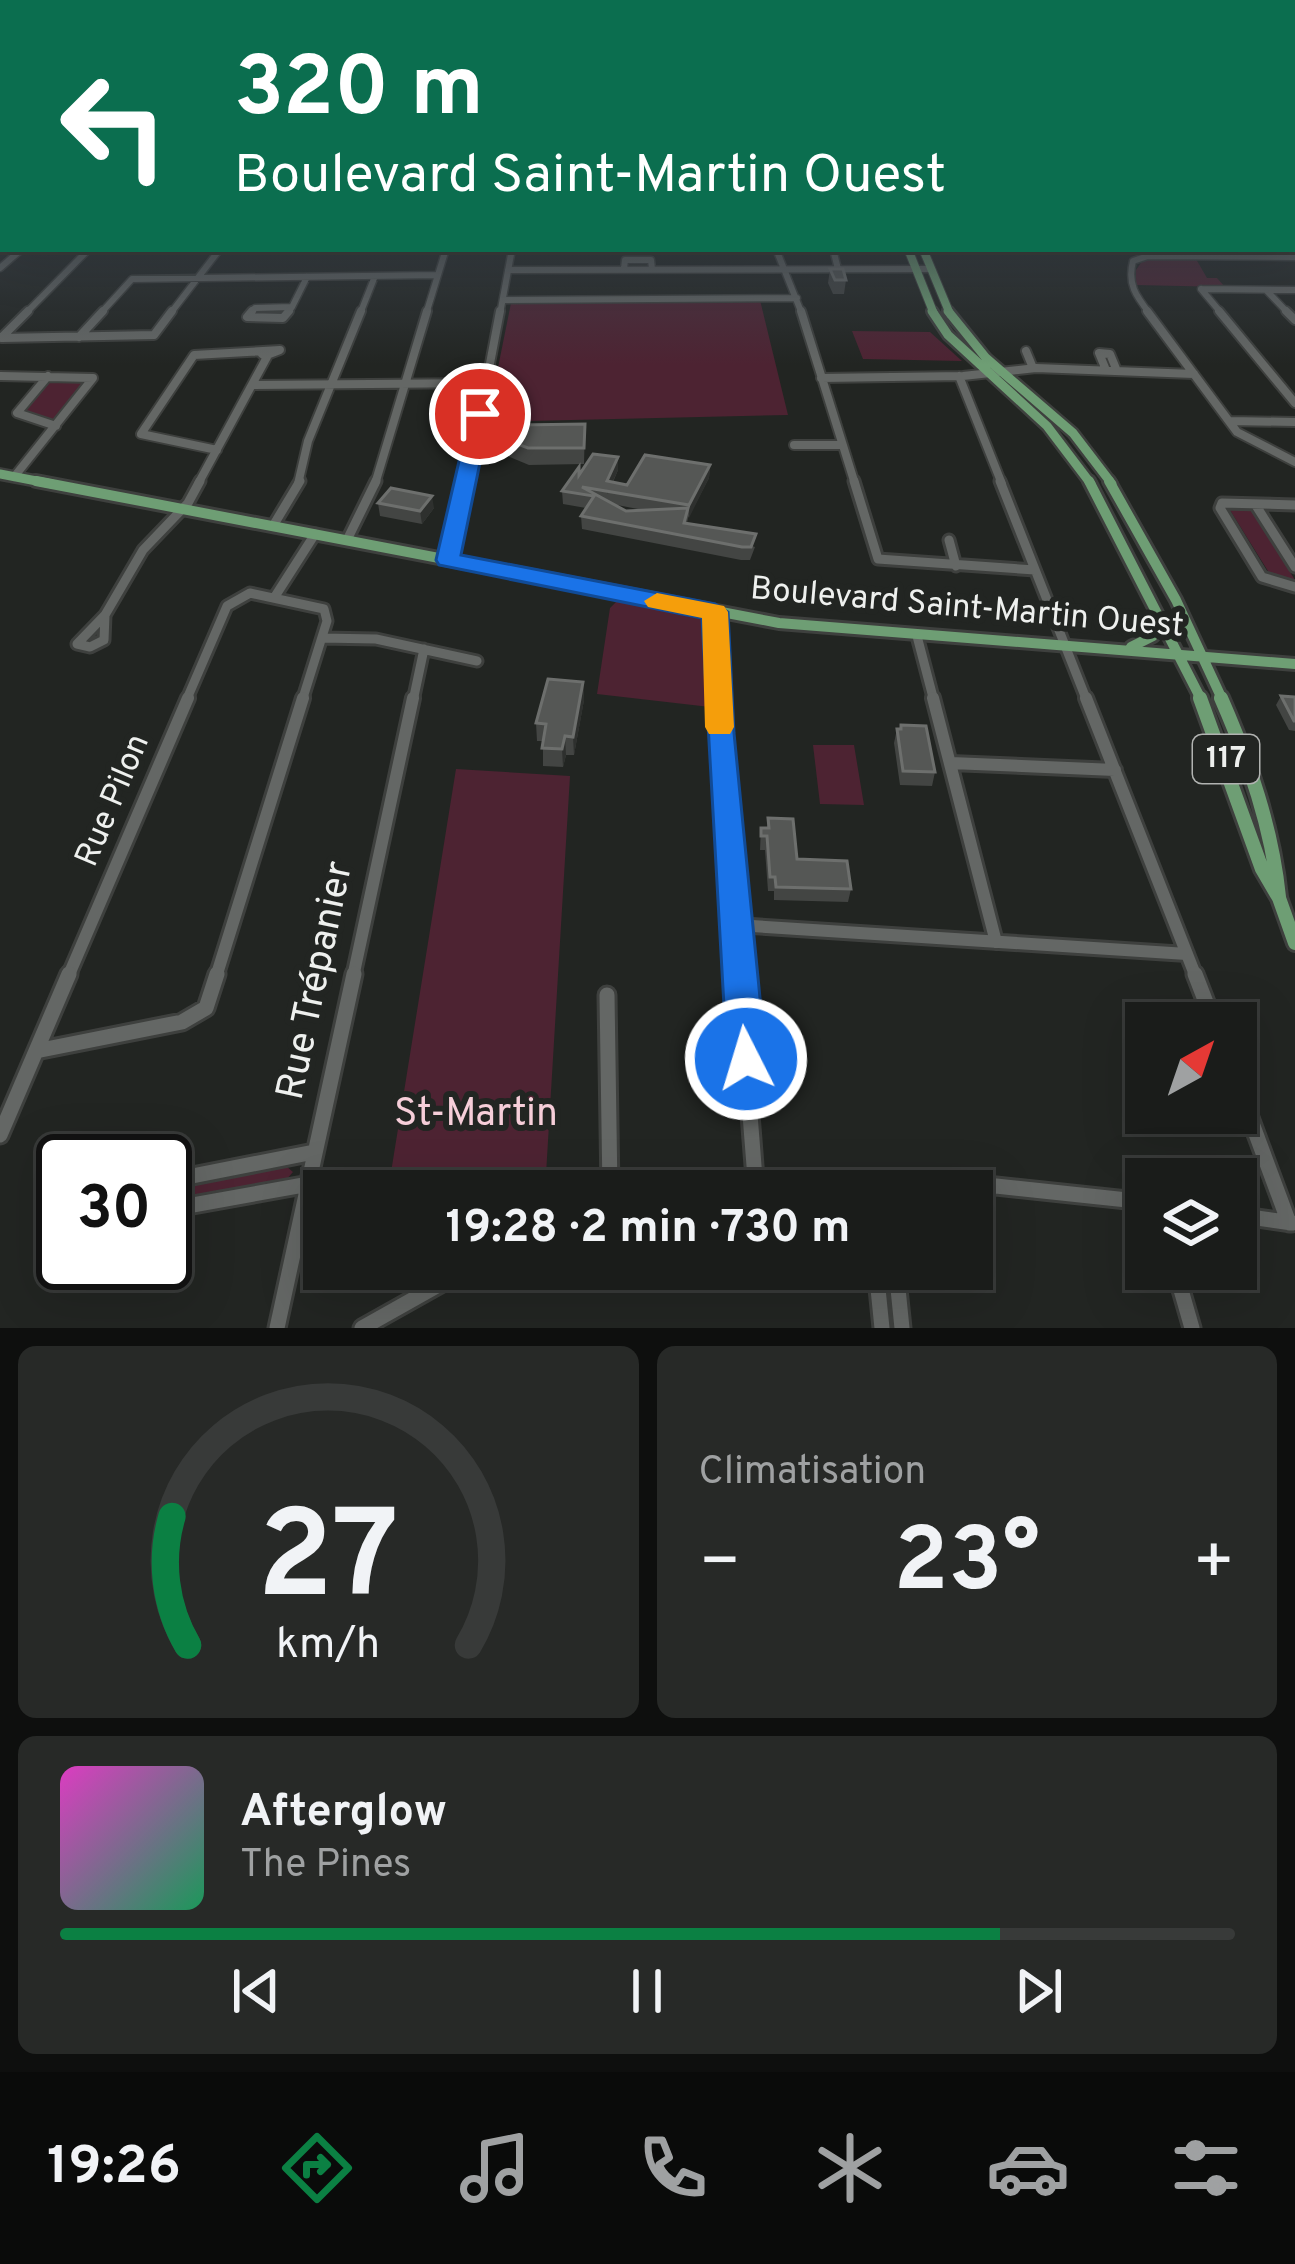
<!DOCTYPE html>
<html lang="fr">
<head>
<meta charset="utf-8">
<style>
  :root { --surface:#1a1c1a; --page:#272927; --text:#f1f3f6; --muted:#9fa1a2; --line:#383a39; --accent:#0b8043 }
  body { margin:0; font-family:Overpass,sans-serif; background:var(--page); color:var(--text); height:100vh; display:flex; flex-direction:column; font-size:45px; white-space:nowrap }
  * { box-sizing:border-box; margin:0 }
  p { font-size:39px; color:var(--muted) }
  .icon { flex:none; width:66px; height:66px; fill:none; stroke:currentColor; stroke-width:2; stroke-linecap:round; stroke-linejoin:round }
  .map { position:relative; height:1328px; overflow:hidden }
  .details { display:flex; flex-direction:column; gap:18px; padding:18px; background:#0e0f0e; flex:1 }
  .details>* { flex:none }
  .banner { position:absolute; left:0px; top:0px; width:1296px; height:252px; box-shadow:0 12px 48px #0002,0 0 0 3px var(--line); background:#0b6e4f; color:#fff; overflow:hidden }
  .needle { width:78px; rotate:40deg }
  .buttons { position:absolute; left:1125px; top:1002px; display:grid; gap:24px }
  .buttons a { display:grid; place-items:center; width:132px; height:132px; border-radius:0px; background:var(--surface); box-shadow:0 12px 48px #0002,0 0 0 3px var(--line); font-size:60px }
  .speed { position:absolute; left:36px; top:1134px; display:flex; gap:24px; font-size:60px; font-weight:700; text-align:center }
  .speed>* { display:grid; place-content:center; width:156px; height:156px; border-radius:50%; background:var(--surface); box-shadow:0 12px 48px #0002,0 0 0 3px var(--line); line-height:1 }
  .speed .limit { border:6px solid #111; border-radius:18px; background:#fff; color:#111 }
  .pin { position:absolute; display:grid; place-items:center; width:102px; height:102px; color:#fff; margin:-51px; border:6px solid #fff; border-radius:50%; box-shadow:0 3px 12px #0007 }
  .me { position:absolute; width:132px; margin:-66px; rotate:355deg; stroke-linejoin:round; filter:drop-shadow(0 0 9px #0008) }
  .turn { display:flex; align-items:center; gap:42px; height:252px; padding:0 36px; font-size:54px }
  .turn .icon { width:156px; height:156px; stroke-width:2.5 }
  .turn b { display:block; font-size:84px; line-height:102px }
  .big { font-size:90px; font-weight:700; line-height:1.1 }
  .details .widget { flex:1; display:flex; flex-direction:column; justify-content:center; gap:18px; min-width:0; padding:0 42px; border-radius:18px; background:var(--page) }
  .details .dial { align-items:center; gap:0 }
  .dial svg { height:312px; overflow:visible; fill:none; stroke:var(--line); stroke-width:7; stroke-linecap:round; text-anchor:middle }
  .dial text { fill:var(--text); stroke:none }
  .song { display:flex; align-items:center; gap:36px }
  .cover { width:144px; height:144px; border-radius:18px; background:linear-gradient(135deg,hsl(310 70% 55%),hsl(150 70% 35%)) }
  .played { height:12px; border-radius:6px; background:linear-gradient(90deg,var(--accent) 80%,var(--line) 80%) }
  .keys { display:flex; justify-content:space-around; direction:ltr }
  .heat { display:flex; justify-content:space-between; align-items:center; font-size:66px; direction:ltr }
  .details .tiles { flex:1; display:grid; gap:18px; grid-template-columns:1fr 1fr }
  .widget:last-child { grid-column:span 2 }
  .trip { position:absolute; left:303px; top:1170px; width:690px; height:120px; border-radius:0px; background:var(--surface); box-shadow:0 12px 48px #0002,0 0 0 3px var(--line); font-weight:700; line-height:120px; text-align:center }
  .tabs { display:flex; height:192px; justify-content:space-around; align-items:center; background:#0a0b0a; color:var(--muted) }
  .tabs .icon { width:84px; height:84px }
  .tabs .selected { color:var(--accent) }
  .tabs b { font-size:54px; color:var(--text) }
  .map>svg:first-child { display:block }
  .green { fill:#4d2332 }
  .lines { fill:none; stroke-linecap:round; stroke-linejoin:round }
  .minor-far4-casing { stroke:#3e403e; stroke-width:9 }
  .minor-far3-casing { stroke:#3e403e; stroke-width:12 }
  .minor-far2-casing { stroke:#3e403e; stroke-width:15 }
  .minor-far1-casing { stroke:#3e403e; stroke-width:18 }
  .minor-casing { stroke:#3e403e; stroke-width:21 }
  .major-far3-casing { stroke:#3e403e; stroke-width:10 }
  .major-far2-casing { stroke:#3e403e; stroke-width:14 }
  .major-far1-casing { stroke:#3e403e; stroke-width:16 }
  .major-casing { stroke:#3e403e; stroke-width:20 }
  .minor-far4 { stroke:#646765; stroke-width:6 }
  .minor-far3 { stroke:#646765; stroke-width:8 }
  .minor-far2 { stroke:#646765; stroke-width:9 }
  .minor-far1 { stroke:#646765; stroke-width:12 }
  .minor { stroke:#646765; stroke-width:15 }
  .major-far3 { stroke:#6e9e74; stroke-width:8 }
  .major-far2 { stroke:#6e9e74; stroke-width:9 }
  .major-far1 { stroke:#6e9e74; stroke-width:10 }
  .major { stroke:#6e9e74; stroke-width:14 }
  .wall { fill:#434543; fill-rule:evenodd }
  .shaded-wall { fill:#2e302e }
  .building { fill:#555755; stroke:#6d6f6d; stroke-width:3 }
  .route { fill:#1a73e8; stroke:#114b97; stroke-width:3 }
  .slow { fill:#f59e0b }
  .labels { text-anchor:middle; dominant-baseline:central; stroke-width:12; stroke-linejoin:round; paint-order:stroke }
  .shield { fill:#222522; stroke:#b1b3b1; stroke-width:3 }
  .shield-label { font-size:30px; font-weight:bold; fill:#eef0ee }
  .street-label { font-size:33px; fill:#eef0ee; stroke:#222522 }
  .near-street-label { font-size:39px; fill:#eef0ee; stroke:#222522 }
  .near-park-label { font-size:39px; fill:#f6ced9; stroke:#222522 }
</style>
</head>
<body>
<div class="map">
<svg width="1295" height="1328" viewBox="0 0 1295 1328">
  <rect width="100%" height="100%" fill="#222522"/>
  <path class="green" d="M1196 259 1207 278H1217L1225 287 1136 285V270L1143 260Z
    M760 300 788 415 487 422 511 303Z
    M852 331 930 332 962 361 863 359Z
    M87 379 54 420 23 411 50 380Z
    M1228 507 1250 508 1295 580 1273 579Z
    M617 601 705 620 710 707 597 694 610 608Z
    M813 745H854L864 805 820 804Z
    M456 769 570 776 545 1191H388Z
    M286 1166 293 1172 286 1180 178 1201 171 1197 179 1186Z"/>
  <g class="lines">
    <defs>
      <path id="minor-far4" d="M776 249 802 314
        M833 249 838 269
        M0 268 22 249
        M624 269 625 260H651L652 269
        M508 270 931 269
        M1201 289 1222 314
        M1201 289 1295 290
        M1266 290 1289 314
        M503 300 797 298
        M292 307 307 277
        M25 314 89 249
        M100 314 132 279 437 275
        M170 314 220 249
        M250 314 255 308 292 307 286 314
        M360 314 375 276
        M426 314 446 249
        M500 314 512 249
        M1150 314C1136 296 1127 284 1133 261L1148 256 1295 257"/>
      <path id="minor-far3" d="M252 311 247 317 283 318 289 311
        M801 311 855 484
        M1147 311 1237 432 1295 462
        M1219 311 1295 403
        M1286 311 1295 320
        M2 337 28 311
        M79 337 103 311
        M2 338 154 335 172 311
        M1026 351 1033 368
        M1106 370 1099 353 1110 354 1117 371
        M0 376 93 378 14 477
        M48 376 17 413 56 426
        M959 376 1002 484
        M821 378 963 376 1036 368 1194 374
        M252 385 486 383
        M1229 421 1295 422
        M794 445H842
        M217 450 141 434 194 355 280 350 267 355
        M198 484 267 357 262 354
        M298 484 308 441 361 311
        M375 484 427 311
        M467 484 500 311"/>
      <path id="minor-far2" d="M854 481 878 559 1035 570
        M1000 481 1087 701
        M1255 504 1295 567
        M1295 505 1222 503 1220 508 1262 577 1295 587
        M273 526 300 481
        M347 540 376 481
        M949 540 956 566
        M448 560 467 481
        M274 598 315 534
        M715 612 719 701
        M105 615 104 640 90 647 77 644Z
        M105 615 143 550 188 503 200 481
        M917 636 934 701
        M322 638 376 639 477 661
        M186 701 227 606 250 593 324 609 327 621 302 701
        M413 701 424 649"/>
      <path id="minor-far1" d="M719 698 739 977
        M933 698 996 942
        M1086 698 1196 977
        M951 763 1115 770
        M736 925 1187 954
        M68 977 188 698
        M216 977 303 698
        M353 977 413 698"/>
      <path id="minor" d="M739 974 756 1191
        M1195 974 1214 1023
        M607 995 610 1191
        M36 1051 69 974
        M36 1051 182 1022 206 1008 217 974
        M1236 1080 1289 1223
        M0 1135 36 1051
        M165 1186 172 1180 314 1152
        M881 1191 996 1186 1146 1202
        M165 1210 309 1184
        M1236 1215 1292 1223
        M876 1269 882 1328
        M896 1269 902 1328
        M1175 1269 1192 1328
        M277 1328 354 974
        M362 1328 467 1269"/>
      <path id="major-far3" d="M908 249 934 314
        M923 249 950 314"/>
      <path id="major-far2" d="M932 311 948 335 1047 426 1091 484
        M948 311 986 358 1073 433 1112 484
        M0 474 52 484"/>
      <path id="major-far1" d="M36 481 779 623 1295 664
        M1089 481 1202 701
        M1109 481 1176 600 1223 701
        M1131 647 1153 636 1163 623"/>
      <path id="major" d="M1200 698 1262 869 1279 898 1295 943
        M1221 698C1249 762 1272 827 1279 897"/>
    </defs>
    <use href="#minor-far4" class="minor-far4-casing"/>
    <use href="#minor-far3" class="minor-far3-casing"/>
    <use href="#minor-far2" class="minor-far2-casing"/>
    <use href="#minor-far1" class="minor-far1-casing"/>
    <use href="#minor" class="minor-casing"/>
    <use href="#major-far3" class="major-far3-casing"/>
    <use href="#major-far2" class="major-far2-casing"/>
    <use href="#major-far1" class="major-far1-casing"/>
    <use href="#major" class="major-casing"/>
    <use href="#minor-far4" class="minor-far4"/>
    <use href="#minor-far3" class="minor-far3"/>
    <use href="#minor-far2" class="minor-far2"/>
    <use href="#minor-far1" class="minor-far1"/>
    <use href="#minor" class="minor"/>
    <use href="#major-far3" class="major-far3"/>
    <use href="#major-far2" class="major-far2"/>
    <use href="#major-far1" class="major-far1"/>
    <use href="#major" class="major"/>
  </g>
  <path class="wall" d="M830 269 846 280 844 294H833L828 283Z
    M585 424 584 464 529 465 498 452 496 436Z
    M618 457V470L613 482 627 485 710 465 709 478 688 518 687 523 755 547 750 560H741L582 529 581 516 586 508 563 504 562 491 580 474ZM617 505 643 510 626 511Z
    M378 503 434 508 422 524 380 516Z
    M583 682 584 700 574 755H566L563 767 543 766V741H537L536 723Z
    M1281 696 1295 697V731L1289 730 1276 705Z
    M901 725 935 772 932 786 900 785 894 743 897 729H900Z
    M768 818 797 859 851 889 848 902 774 900V891H768L765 850H760L761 828H767Z"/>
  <path class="shaded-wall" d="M618 457V470L607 494V481Z
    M710 465 709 478 689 518V505Z
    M432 496 434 508 422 524 420 511Z
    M583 682 584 700 574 755 573 737Z
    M565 736 566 755 563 767 562 749Z"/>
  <path class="building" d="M830 269H843L846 280H835Z
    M585 424 584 448H528L496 436 518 425Z
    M593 454 618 457 607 481 627 485 645 455 710 465 689 505 582 487 626 511 688 508 684 523 756 534 751 547H742L581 516 594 496 562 491 579 467V475Z
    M391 488 432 496 420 511 378 503Z
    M548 679 583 682 573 737 565 736 562 749 542 748 546 724 536 723Z
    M1281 696 1295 697V721H1294Z
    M901 725 926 726 935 772 903 771 897 729H901Z
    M768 818 793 819 797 859 847 861 851 889 776 887 775 877H770L767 836H761V828H769Z"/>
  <linearGradient id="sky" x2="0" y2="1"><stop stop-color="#131413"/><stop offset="0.49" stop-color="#3e464f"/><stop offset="1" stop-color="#3e464f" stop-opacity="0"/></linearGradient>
  <rect width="1295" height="365" fill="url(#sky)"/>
  <path class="route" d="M480 408 490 414 461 555 715 604 728 612 734 733 766 1059 760 1072 746 1077 733 1072 727 1059 702 618 439 565 436 560 470 414Z"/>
  <path class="slow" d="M657 593 724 606 728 612 734 727 730 734H709L705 727 702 618 648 607 644 601Z"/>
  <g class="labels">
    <rect class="shield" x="1193" y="735" width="66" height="48" rx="9"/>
    <g class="shield-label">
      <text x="1226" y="759">117</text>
    </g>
    <g class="street-label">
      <text transform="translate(967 609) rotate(5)">Boulevard Saint-Martin Ouest</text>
      <text transform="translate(114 801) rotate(-67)">Rue Pilon</text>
    </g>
    <g class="near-street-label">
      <text transform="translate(317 981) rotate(-78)">Rue Trépanier</text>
    </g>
    <g class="near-park-label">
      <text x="476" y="1115">St-Martin</text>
    </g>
  </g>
</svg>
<div class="buttons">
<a><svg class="needle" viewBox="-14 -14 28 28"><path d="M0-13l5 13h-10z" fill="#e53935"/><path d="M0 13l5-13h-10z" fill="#9fa1a2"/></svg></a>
<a><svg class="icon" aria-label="layers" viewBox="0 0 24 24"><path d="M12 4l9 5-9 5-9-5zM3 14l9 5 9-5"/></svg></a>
</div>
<div class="speed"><div class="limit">30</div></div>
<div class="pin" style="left:480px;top:414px;background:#d93025"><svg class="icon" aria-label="arrive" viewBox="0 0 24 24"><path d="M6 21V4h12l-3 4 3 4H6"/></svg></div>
<svg class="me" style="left:746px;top:1059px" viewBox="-20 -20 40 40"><circle r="17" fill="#1a73e8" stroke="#fff" stroke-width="3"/><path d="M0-11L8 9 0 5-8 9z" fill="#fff"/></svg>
<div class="trip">19:28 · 2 min · 730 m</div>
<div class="banner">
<div class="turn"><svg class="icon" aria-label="left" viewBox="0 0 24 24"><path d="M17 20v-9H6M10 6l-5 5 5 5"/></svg><div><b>320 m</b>Boulevard Saint-Martin Ouest</div></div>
</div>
</div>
<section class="details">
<div class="tiles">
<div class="widget dial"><svg viewBox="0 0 100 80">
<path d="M14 69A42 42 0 1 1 86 69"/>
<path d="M14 69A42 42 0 0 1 10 36" stroke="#0b8043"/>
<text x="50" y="56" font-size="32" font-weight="700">27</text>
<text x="50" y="72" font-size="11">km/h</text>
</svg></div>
<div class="widget"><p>Climatisation</p>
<div class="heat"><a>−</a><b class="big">23°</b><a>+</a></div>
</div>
<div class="widget">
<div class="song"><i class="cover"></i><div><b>Afterglow</b><p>The Pines</p></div></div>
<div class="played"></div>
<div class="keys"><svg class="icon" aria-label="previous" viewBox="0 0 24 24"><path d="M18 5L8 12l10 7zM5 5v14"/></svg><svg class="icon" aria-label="pause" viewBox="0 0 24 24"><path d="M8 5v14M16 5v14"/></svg><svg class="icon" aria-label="next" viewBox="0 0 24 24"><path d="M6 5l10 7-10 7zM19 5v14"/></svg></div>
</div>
</div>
</section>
<nav class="tabs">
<b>19:26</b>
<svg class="icon selected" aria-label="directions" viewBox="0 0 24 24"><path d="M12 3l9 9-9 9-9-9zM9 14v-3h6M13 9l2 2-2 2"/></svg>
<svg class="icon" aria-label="music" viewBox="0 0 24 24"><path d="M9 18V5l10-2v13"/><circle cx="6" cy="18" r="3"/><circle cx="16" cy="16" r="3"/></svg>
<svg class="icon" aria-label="phone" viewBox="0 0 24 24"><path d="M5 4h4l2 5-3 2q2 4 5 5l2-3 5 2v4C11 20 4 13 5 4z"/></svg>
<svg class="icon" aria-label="climate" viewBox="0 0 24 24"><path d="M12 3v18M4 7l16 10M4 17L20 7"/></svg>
<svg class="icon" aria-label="car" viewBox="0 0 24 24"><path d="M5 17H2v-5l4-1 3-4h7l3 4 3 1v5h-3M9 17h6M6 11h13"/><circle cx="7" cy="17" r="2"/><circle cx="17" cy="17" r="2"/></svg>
<svg class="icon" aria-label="filters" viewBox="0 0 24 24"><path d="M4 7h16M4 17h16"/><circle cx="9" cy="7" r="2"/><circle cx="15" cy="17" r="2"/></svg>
</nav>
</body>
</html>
